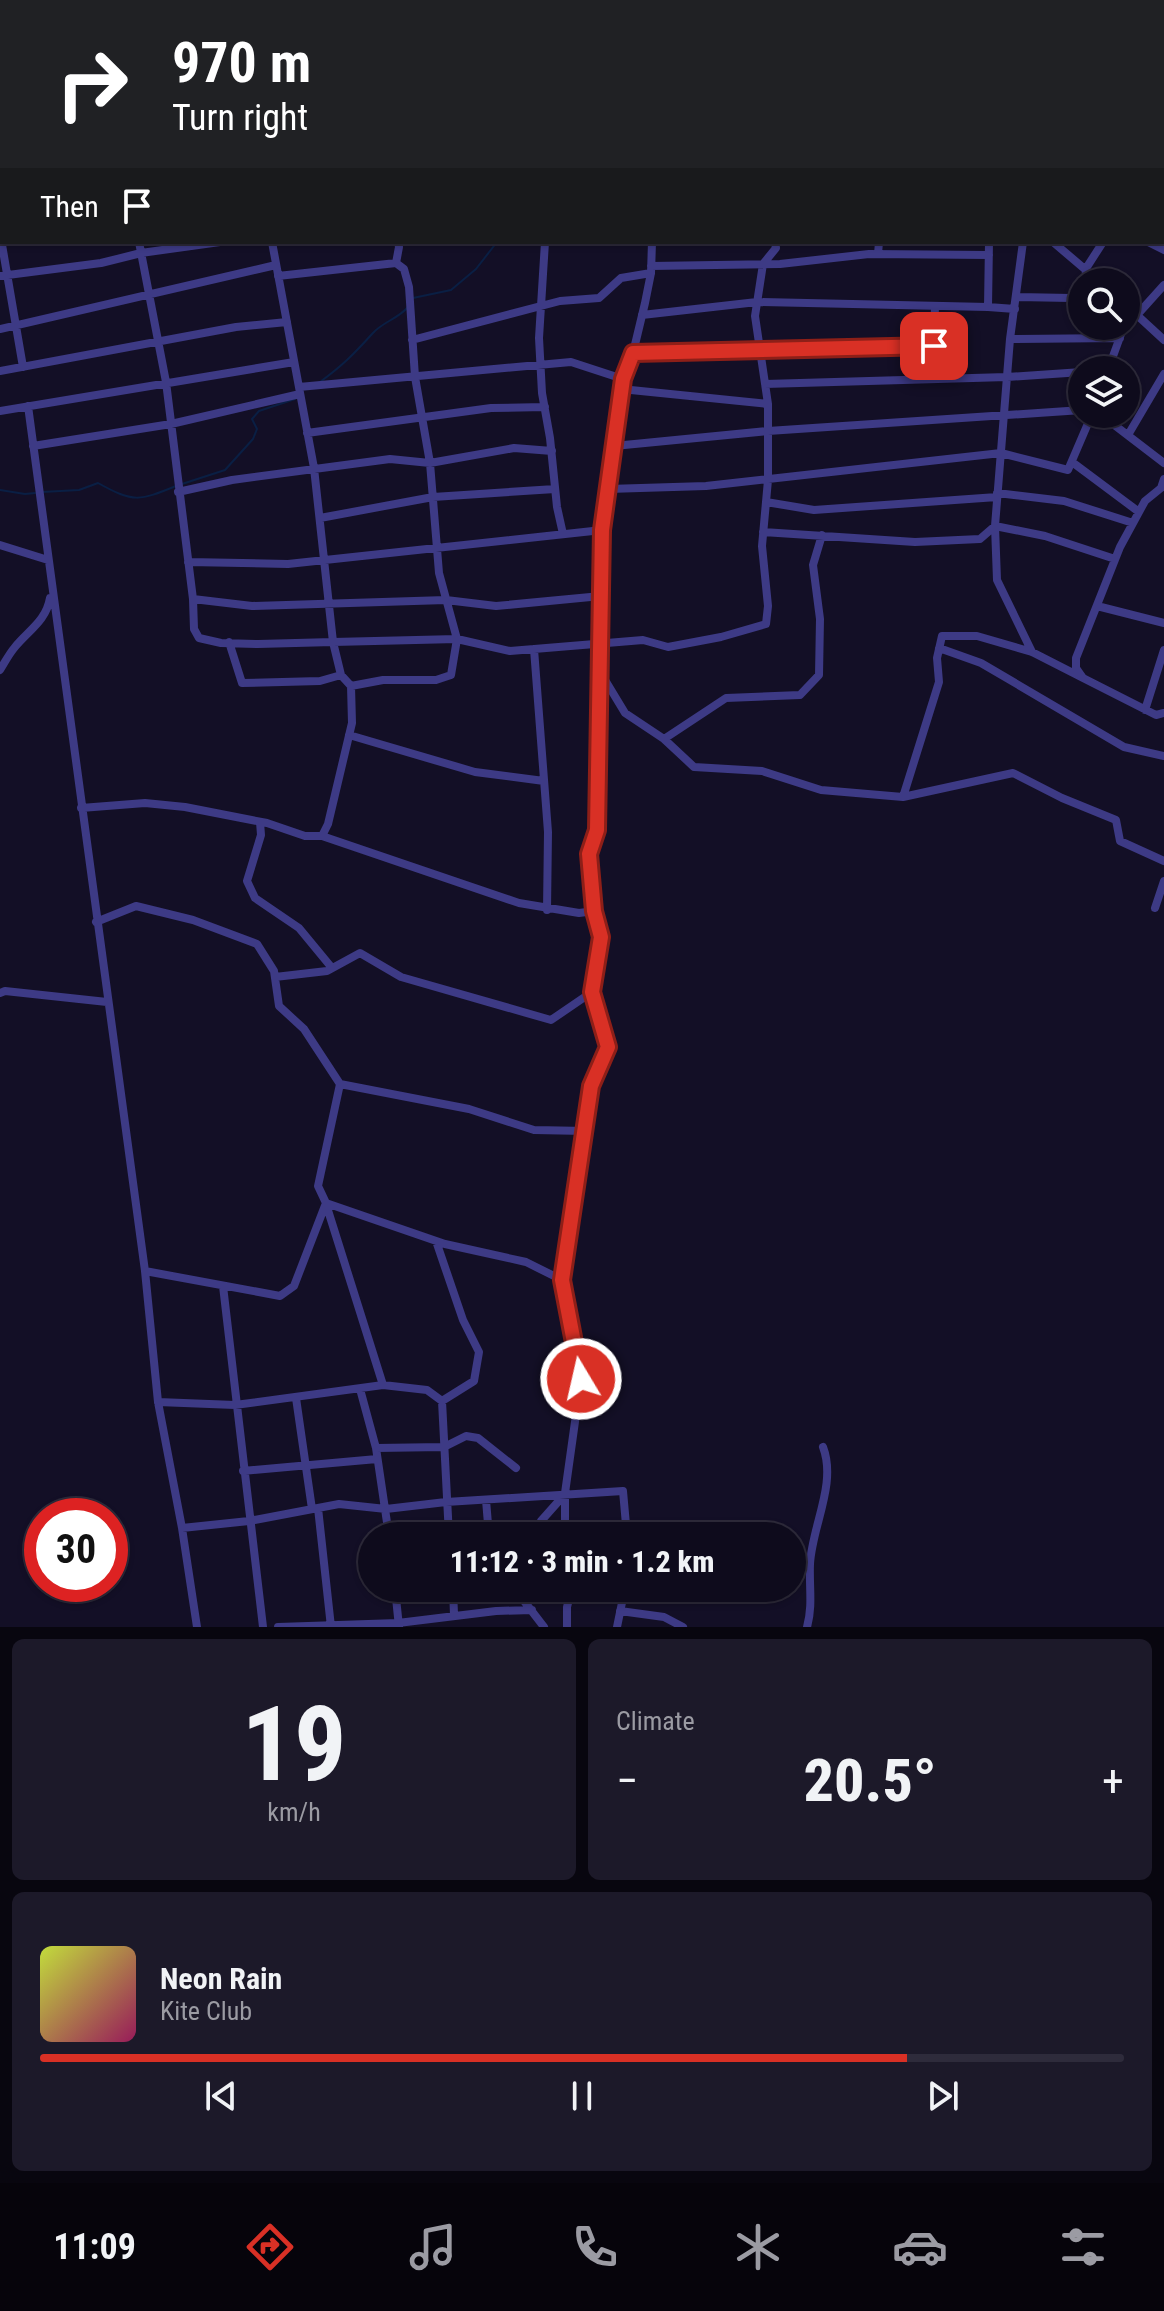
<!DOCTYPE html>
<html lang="en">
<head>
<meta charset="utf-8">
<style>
  :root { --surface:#0e0b1c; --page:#1c1929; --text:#f1f3f6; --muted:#9b9ba3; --line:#2e2b3b; --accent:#d93025 }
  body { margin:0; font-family:"Roboto Condensed",sans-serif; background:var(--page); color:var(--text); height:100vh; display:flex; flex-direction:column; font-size:30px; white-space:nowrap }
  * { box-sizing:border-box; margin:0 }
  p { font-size:26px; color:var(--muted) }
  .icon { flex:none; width:44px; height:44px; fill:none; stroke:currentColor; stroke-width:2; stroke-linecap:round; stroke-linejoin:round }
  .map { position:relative; height:1627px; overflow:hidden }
  .details { display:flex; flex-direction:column; gap:12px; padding:12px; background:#08060f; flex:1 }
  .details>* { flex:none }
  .banner { position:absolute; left:0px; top:0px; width:1164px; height:244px; box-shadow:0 2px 6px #0004,0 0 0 2px var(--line); background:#202124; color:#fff; overflow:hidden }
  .tools { position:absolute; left:1068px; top:268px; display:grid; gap:16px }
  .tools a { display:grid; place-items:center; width:72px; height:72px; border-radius:50%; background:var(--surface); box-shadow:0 2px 6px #0004,0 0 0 2px var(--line); font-size:40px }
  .speed { position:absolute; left:24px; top:1498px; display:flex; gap:16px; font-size:40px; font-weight:700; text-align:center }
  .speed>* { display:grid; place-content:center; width:104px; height:104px; border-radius:50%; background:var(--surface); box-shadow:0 2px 6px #0004,0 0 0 2px var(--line); line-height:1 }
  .speed .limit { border:12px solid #d22; background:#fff; color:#111 }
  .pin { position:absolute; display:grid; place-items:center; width:68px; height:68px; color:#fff; margin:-34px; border-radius:16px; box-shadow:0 4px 12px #0006 }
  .me { position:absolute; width:88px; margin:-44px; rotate:351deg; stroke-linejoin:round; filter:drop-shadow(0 0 6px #0008) }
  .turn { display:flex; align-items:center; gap:28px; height:168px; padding:0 40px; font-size:36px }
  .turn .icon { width:104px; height:104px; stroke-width:2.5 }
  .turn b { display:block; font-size:56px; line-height:68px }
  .then { display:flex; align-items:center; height:76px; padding:0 40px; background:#0003; gap:16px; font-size:30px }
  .big { font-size:60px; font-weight:800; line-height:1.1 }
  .details .card { flex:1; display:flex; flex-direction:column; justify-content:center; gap:12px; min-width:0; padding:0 28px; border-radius:12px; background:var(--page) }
  .details .dial { align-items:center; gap:0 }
  .dial b { font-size:104px; line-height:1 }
  .song { display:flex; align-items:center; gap:24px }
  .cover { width:96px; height:96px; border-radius:12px; background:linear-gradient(135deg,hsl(70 70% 55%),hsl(330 70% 35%)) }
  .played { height:8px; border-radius:4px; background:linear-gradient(90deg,var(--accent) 80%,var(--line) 80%) }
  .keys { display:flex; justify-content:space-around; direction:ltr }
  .heat { display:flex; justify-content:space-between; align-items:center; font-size:44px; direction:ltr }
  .details .tiles { flex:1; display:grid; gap:12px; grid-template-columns:1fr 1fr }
  .card:last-child { grid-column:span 2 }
  .trip { position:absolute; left:358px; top:1522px; width:448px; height:80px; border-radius:40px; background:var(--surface); box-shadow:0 2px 6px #0004,0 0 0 2px var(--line); font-weight:800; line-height:80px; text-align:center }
  .tabs { display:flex; height:128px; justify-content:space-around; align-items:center; background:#06040b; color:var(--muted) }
  .tabs .icon { width:56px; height:56px }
  .tabs .active { color:var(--accent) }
  .tabs b { font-size:36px; color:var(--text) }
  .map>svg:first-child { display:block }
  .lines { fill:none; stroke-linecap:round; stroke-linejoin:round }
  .stream { stroke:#0a1f44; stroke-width:2 }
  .minor { stroke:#3d3a85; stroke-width:8 }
  .route-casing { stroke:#8d1f18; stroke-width:20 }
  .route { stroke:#d93025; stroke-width:14 }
</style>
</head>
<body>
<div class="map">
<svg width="1164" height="1627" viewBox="0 0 1164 1627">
  <rect width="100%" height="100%" fill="#130f26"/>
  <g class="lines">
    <path class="stream" d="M413 298 451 290 476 269 497 242
      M320 382C343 365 353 355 372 334 382 322 398 319 408 307
      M182 484 225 470 253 439 257 429 252 419 259 411 295 399
      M0 490 25 494 35 493
      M42 492 79 490 98 483C134 503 139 501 176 486"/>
    <path class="minor" d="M101 0 102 2
      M235 0V2
      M491 0V2
      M53 2 62 0
      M342 2 355 0
      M638 2V0
      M752 2V0
      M1066 2V0
      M0 13H2
      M0 62H2
      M0 108H2
      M0 156H2
      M0 195 2 194
      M1162 203 1164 204
      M0 233 23 367
      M139 242 166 382 193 599 194 629 199 638 221 643 258 644 333 642 314 468 272 242
      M545 242 539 338 542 393 550 438 557 507 563 534
      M989 242 988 307 1015 309
      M1023 242 1010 339 995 526 997 580 1032 652
      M1053 242 1100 282
      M1148 242 1164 250
      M878 254 879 242
      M396 263 399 247 398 242
      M651 266 780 264 869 254 989 255
      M1085 270 1103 242
      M0 276 101 263 141 253 220 242
      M278 276 396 263 404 269 409 287 415 377 430 463 439 573 457 639 451 675 436 680H383L351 686 341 675 333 642 457 639 510 651 643 640 668 647 721 637 766 624 768 606 762 546 768 480V404L755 316 763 264 776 248 775 242
      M1017 297 1071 298
      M1126 305 1164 340
      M642 315 757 302 988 307
      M1137 315 1164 285
      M0 329 276 265
      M1010 339 1120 338
      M412 340 560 301 599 298 621 278 651 273
      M633 353 934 346
      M1108 370 1124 326
      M0 371 236 327 287 322
      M933 379 935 306
      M765 384 1007 377 1082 372
      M299 387 571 362 623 379
      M621 389 768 404
      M28 406 145 1271 158 1402 182 1528 197 1627
      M0 411 294 362
      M1100 414 1164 463
      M307 433 491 408 545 407
      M1128 435 1164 374
      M33 446 171 424 300 394
      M614 446 768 431 1082 410
      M1072 462 1139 512
      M1164 479 1161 488 1145 501 1120 547 1076 658V668L1083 678 1156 715 1164 713
      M608 489 706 486 1001 453 1068 470 1092 414
      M178 492 232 480 390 459 430 463 514 448 552 451
      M997 493 1064 501 1133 523
      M766 502 814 510 997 497
      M320 518 433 497 555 489
      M763 532 915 542 980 539 995 526 1045 536 1115 559
      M0 545 48 560
      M188 562 288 564 602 530
      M193 599 252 606 446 600 496 606 601 596
      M1097 606 1164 623
      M229 642 242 683 320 681 341 675
      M939 648 981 663 1124 747 1164 756
      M534 649 548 832 547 910
      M0 670C5 662 9 654 15 647 29 630 46 621 50 598
      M599 670 625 713 664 739 694 767 762 771 821 790 903 797 1013 773 1062 798 1116 820 1120 841 1164 861
      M1145 710 1164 650
      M349 735 475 772 544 781
      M664 739 726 698 800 695 819 675 820 619 813 565 822 535
      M903 797 939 682 937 658 942 636H977L1032 652 1083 678
      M81 808 145 803 185 807 267 823 305 836H322L519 903 579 913 594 911
      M260 822 261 835 247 881 255 898 299 928 332 968
      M322 836 328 824 352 723 351 686
      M1155 908 1164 881
      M96 922 136 906 193 920 257 944 274 971 279 1006 304 1029 340 1084 469 1109 534 1130 586 1131
      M275 977 327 971 360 953 401 977 551 1020 592 992
      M0 993 5 991 107 1002
      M340 1084 318 1186 326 1203 445 1244 526 1262 562 1280
      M326 1204 383 1385
      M436 1241 463 1320 479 1352 474 1381 442 1401
      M145 1271 280 1296 294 1286 326 1203
      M223 1286 263 1627
      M360 1389 376 1448 389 1536
      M296 1398 312 1509
      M158 1402 235 1405 383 1385 427 1390 442 1401 449 1536
      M376 1448 444 1447 466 1436 478 1438 516 1468
      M243 1471 377 1459
      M486 1500 489 1536
      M318 1508 331 1627
      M182 1528 249 1521 339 1504 386 1509 446 1502 623 1491 627 1536
      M537 1536 541 1521 565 1494
      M569 1536 565 1522V1493L581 1379 562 1280 591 1086 608 1047 592 992 601 937 594 911 589 854 597 830 602 530 623 379 633 353 645 303 651 273 652 242
      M395 1588 399 1627
      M453 1588 454 1615
      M514 1588 544 1627
      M620 1611 664 1617 683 1627
      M278 1627 398 1623 496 1611 532 1610
      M567 1627V1607L572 1588
      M617 1627 625 1588
      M807 1627C813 1606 809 1586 810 1564 812 1526 837 1484 823 1447"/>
  </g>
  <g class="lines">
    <defs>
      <path id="route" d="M581 1379 562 1280 591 1086 608 1047 592 992 601 937 594 911 589 854 597 830 602 530 623 379 633 353 934 346"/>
    </defs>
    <use href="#route" class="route-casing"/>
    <use href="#route" class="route"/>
  </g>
</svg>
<div class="tools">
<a><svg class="icon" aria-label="search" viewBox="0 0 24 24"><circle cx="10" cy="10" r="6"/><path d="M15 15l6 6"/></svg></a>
<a><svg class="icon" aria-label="layers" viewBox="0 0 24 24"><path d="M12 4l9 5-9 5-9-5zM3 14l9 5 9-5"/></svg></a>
</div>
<div class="speed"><div class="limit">30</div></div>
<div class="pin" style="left:934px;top:346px;background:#d93025"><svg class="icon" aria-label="arrive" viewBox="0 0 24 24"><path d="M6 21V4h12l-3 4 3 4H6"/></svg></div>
<svg class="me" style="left:581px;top:1379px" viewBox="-20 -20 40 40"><circle r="17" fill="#d93025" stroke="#fff" stroke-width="3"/><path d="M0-11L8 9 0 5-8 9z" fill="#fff"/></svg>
<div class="trip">11:12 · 3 min · 1.2 km</div>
<div class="banner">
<div class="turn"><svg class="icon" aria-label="right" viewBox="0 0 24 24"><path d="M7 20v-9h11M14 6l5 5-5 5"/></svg><div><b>970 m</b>Turn right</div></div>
<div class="then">Then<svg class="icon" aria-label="arrive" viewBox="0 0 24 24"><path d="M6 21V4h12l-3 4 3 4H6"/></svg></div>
</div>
</div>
<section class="details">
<div class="tiles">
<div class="card dial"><b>19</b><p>km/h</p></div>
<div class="card"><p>Climate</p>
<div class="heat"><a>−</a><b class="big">20.5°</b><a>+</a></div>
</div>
<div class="card">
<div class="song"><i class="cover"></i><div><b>Neon Rain</b><p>Kite Club</p></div></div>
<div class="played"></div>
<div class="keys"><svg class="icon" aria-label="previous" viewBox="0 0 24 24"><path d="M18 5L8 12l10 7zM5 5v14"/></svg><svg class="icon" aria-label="pause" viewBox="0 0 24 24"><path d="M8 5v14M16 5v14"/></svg><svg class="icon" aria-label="next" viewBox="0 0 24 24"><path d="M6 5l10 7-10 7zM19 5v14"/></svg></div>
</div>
</div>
</section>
<nav class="tabs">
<b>11:09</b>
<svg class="icon active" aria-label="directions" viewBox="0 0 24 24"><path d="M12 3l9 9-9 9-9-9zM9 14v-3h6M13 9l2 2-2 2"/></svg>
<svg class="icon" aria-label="music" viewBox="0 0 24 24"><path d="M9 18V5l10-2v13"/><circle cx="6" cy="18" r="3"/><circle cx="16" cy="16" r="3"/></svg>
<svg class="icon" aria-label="phone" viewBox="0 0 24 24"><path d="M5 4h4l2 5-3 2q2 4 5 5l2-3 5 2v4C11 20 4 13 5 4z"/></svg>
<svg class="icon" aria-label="climate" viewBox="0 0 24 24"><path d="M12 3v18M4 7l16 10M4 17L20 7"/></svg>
<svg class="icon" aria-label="car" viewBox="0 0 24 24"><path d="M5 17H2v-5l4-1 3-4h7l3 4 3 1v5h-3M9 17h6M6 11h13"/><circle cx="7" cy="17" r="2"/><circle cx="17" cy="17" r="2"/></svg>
<svg class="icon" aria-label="filters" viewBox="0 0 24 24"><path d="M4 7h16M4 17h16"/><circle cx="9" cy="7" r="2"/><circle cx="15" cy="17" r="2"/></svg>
</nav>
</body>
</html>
